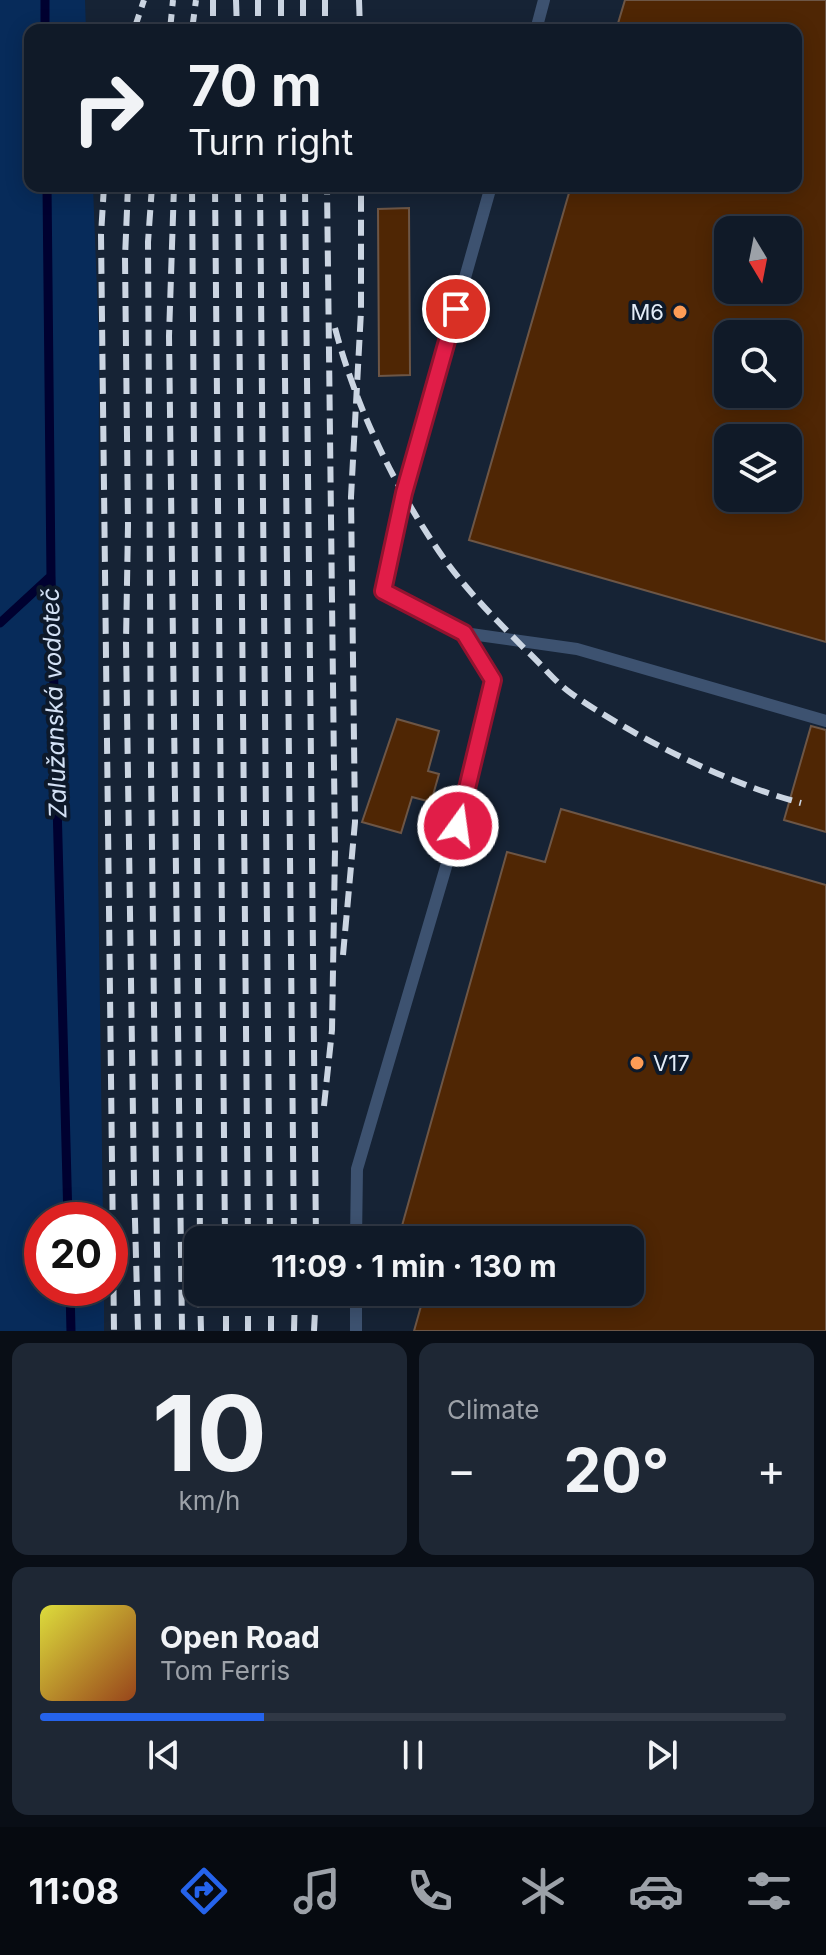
<!DOCTYPE html>
<html lang="en">
<head>
<meta charset="utf-8">
<style>
  :root { --surface:#101a28; --page:#1e2734; --text:#f1f3f6; --muted:#9ca1a8; --line:#303845; --accent:#2563eb }
  body { margin:0; font-family:Inter,sans-serif; background:var(--page); color:var(--text); height:100vh; display:flex; flex-direction:column; font-size:30px; white-space:nowrap }
  * { box-sizing:border-box; margin:0 }
  p { font-size:26px; color:var(--muted) }
  .icon { flex:none; width:44px; height:44px; fill:none; stroke:currentColor; stroke-width:2; stroke-linecap:round; stroke-linejoin:round }
  .map { position:relative; height:1331px; overflow:hidden }
  .panel { display:flex; flex-direction:column; gap:12px; padding:12px; background:#090e16; flex:1 }
  .panel>* { flex:none }
  .guide { position:absolute; left:24px; top:24px; width:778px; height:168px; border-radius:16px; box-shadow:0 4px 20px #0003,0 0 0 2px var(--line); background:#101a28; color:var(--text); overflow:hidden }
  .needle { width:52px; rotate:170deg }
  .controls { position:absolute; left:714px; top:216px; display:grid; gap:16px }
  .controls a { display:grid; place-items:center; width:88px; height:88px; border-radius:16px; background:var(--surface); box-shadow:0 4px 20px #0003,0 0 0 2px var(--line); font-size:40px }
  .speed { position:absolute; left:24px; top:1202px; display:flex; gap:16px; font-size:40px; font-weight:700; text-align:center }
  .speed>* { display:grid; place-content:center; width:104px; height:104px; border-radius:50%; background:var(--surface); box-shadow:0 4px 20px #0003,0 0 0 2px var(--line); line-height:1 }
  .speed .limit { border:12px solid #d22; background:#fff; color:#111 }
  .pin { position:absolute; display:grid; place-items:center; width:68px; height:68px; color:#fff; margin:-34px; border:4px solid #fff; border-radius:50%; box-shadow:0 2px 8px #0007 }
  .me { position:absolute; width:88px; margin:-44px; rotate:14deg; stroke-linejoin:round; filter:drop-shadow(0 0 6px #0008) }
  .turn { display:flex; align-items:center; gap:28px; height:168px; padding:0 32px; font-size:36px }
  .turn .icon { width:104px; height:104px; stroke-width:2.5 }
  .turn b { display:block; font-size:56px; line-height:68px }
  .big { font-size:60px; font-weight:700; line-height:1.1 }
  .panel .widget { flex:1; display:flex; flex-direction:column; justify-content:center; gap:12px; min-width:0; padding:0 28px; border-radius:16px; background:var(--page) }
  .panel .dial { align-items:center; gap:0 }
  .dial b { font-size:104px; line-height:1 }
  .song { display:flex; align-items:center; gap:24px }
  .cover { width:96px; height:96px; border-radius:12px; background:linear-gradient(135deg,hsl(60 70% 55%),hsl(20 70% 35%)) }
  .played { height:8px; border-radius:4px; background:linear-gradient(90deg,var(--accent) 30%,var(--line) 30%) }
  .keys { display:flex; justify-content:space-around; direction:ltr }
  .heat { display:flex; justify-content:space-between; align-items:center; font-size:44px; direction:ltr }
  .panel .tiles { flex:1; display:grid; gap:12px; grid-template-columns:1fr 1fr }
  .widget:last-child { grid-column:span 2 }
  .trip { position:absolute; left:184px; top:1226px; width:460px; height:80px; border-radius:16px; background:var(--surface); box-shadow:0 4px 20px #0003,0 0 0 2px var(--line); font-weight:700; line-height:80px; text-align:center }
  .tab-bar { display:flex; height:128px; justify-content:space-around; align-items:center; background:#060a10; color:var(--muted) }
  .tab-bar .icon { width:56px; height:56px }
  .tab-bar .on { color:var(--accent) }
  .tab-bar b { font-size:36px; color:var(--text) }
  .map>svg:first-child { display:block }
  .green { fill:#072b5a }
  .lines { fill:none; stroke-linecap:round; stroke-linejoin:round }
  .stream { stroke:#000130; stroke-width:9 }
  .building { fill:#4f2604; stroke:#6d5646; stroke-width:2; fill-rule:evenodd }
  .lane { stroke:#3d5270; stroke-width:12 }
  .rail { stroke:#cbd5e2; stroke-width:6; stroke-dasharray:16 8; stroke-linecap:butt }
  .route-casing { stroke:#92132f; stroke-width:20 }
  .route { stroke:#e11d48; stroke-width:14 }
  .poi-dot { fill:#fd9c56; stroke:#0d192a; stroke-width:3 }
  .labels { text-anchor:middle; dominant-baseline:central; stroke-width:8; stroke-linejoin:round; paint-order:stroke }
  .poi-label { font-size:22px; fill:#e3ecf8; stroke:#0d192a; text-anchor:end }
  .water-label { font-size:24px; font-style:italic; fill:#d3e1f5; stroke:#0d192a }
</style>
</head>
<body>
<div class="map">
<svg width="826" height="1331" viewBox="0 0 826 1331">
  <rect width="100%" height="100%" fill="#162335"/>
  <path class="green" d="M0 0H85L86 30H30V186H93L99 344 98 866 103 1220H42V1288H104V1331H0Z"/>
  <g class="lines">
    <path class="stream" d="M45 0V30
      M47 186 51 576 68 1220
      M0 623 51 576
      M70 1288 71 1331"/>
  </g>
  <path class="building" d="M625 0H826V642L469 540 571 186H796V30H616ZM728 230H788V290H728ZM728 334H788V394H728ZM728 438H788V498H728Z
    M409 208 410 375 379 376 378 209Z
    M397 719 439 731 428 771 439 774 431 802 412 797 401 833 362 822Z
    M811 726 826 730V832L784 820Z
    M561 809 826 885V1331H414L425 1292H630V1240H398L507 852 545 862Z"/>
  <g class="lines">
    <path class="lane" d="M536 30 544 0
      M464 633 577 649 826 721
      M356 1240 357 1169 458 826 493 680 464 633 383 591 404 493 491 186
      M356 1331V1292"/>
    <path class="rail" d="M213 0V30
      M236 0 237 30
      M258 0V30
      M281 0V30
      M303 0V30
      M325 0V30
      M359 0 360 30
      M134 30 144 0
      M170 30 173 0
      M192 30 196 0
      M104 186 101 235 114 1331
      M128 186 125 258 128 525 126 642 134 1184 138 1331
      M152 186 148 242 151 767 158 1331
      M174 186 169 336 182 1331
      M192 186 200 1240
      M215 186 225 1240
      M238 186 248 1240
      M260 186 270 1240
      M283 186 294 1240
      M305 186 316 1240
      M335 328C355 404 392 482 436 547 461 585 496 620 528 652 542 665 556 683 572 694 636 738 726 783 801 803
      M343 955 355 822 351 497 361 311V186
      M324 1106 332 1030 335 850 327 186
      M200 1292 201 1331
      M226 1292V1331
      M248 1292V1331
      M271 1292V1331
      M294 1331 295 1292
      M314 1331 316 1292"/>
  </g>
  <g class="lines">
    <defs>
      <path id="route" d="M456 309 404 493 383 591 464 633 493 680 458 826"/>
    </defs>
    <use href="#route" class="route-casing"/>
    <use href="#route" class="route"/>
  </g>
  <g class="poi-dot">
    <circle cx="680" cy="312" r="8"/>
    <circle cx="637" cy="1063" r="8"/>
  </g>
  <g class="labels">
    <g class="poi-label">
      <text x="664" y="312">M6</text>
      <text x="653" y="1063" text-anchor="start">V17</text>
    </g>
    <g class="water-label">
      <text transform="translate(54 703) rotate(-92)">Zalužanská vodoteč</text>
    </g>
  </g>
</svg>
<div class="controls">
<a><svg class="needle" viewBox="-14 -14 28 28"><path d="M0-13l5 13h-10z" fill="#e53935"/><path d="M0 13l5-13h-10z" fill="#9ca1a8"/></svg></a>
<a><svg class="icon" aria-label="search" viewBox="0 0 24 24"><circle cx="10" cy="10" r="6"/><path d="M15 15l6 6"/></svg></a>
<a><svg class="icon" aria-label="layers" viewBox="0 0 24 24"><path d="M12 4l9 5-9 5-9-5zM3 14l9 5 9-5"/></svg></a>
</div>
<div class="speed"><div class="limit">20</div></div>
<div class="pin" style="left:456px;top:309px;background:#d93025"><svg class="icon" aria-label="arrive" viewBox="0 0 24 24"><path d="M6 21V4h12l-3 4 3 4H6"/></svg></div>
<svg class="me" style="left:458px;top:826px" viewBox="-20 -20 40 40"><circle r="17" fill="#e11d48" stroke="#fff" stroke-width="3"/><path d="M0-11L8 9 0 5-8 9z" fill="#fff"/></svg>
<div class="trip">11:09 · 1 min · 130 m</div>
<div class="guide">
<div class="turn"><svg class="icon" aria-label="right" viewBox="0 0 24 24"><path d="M7 20v-9h11M14 6l5 5-5 5"/></svg><div><b>70 m</b>Turn right</div></div>
</div>
</div>
<section class="panel">
<div class="tiles">
<div class="widget dial"><b>10</b><p>km/h</p></div>
<div class="widget"><p>Climate</p>
<div class="heat"><a>−</a><b class="big">20°</b><a>+</a></div>
</div>
<div class="widget">
<div class="song"><i class="cover"></i><div><b>Open Road</b><p>Tom Ferris</p></div></div>
<div class="played"></div>
<div class="keys"><svg class="icon" aria-label="previous" viewBox="0 0 24 24"><path d="M18 5L8 12l10 7zM5 5v14"/></svg><svg class="icon" aria-label="pause" viewBox="0 0 24 24"><path d="M8 5v14M16 5v14"/></svg><svg class="icon" aria-label="next" viewBox="0 0 24 24"><path d="M6 5l10 7-10 7zM19 5v14"/></svg></div>
</div>
</div>
</section>
<nav class="tab-bar">
<b>11:08</b>
<svg class="icon on" aria-label="directions" viewBox="0 0 24 24"><path d="M12 3l9 9-9 9-9-9zM9 14v-3h6M13 9l2 2-2 2"/></svg>
<svg class="icon" aria-label="music" viewBox="0 0 24 24"><path d="M9 18V5l10-2v13"/><circle cx="6" cy="18" r="3"/><circle cx="16" cy="16" r="3"/></svg>
<svg class="icon" aria-label="phone" viewBox="0 0 24 24"><path d="M5 4h4l2 5-3 2q2 4 5 5l2-3 5 2v4C11 20 4 13 5 4z"/></svg>
<svg class="icon" aria-label="climate" viewBox="0 0 24 24"><path d="M12 3v18M4 7l16 10M4 17L20 7"/></svg>
<svg class="icon" aria-label="car" viewBox="0 0 24 24"><path d="M5 17H2v-5l4-1 3-4h7l3 4 3 1v5h-3M9 17h6M6 11h13"/><circle cx="7" cy="17" r="2"/><circle cx="17" cy="17" r="2"/></svg>
<svg class="icon" aria-label="filters" viewBox="0 0 24 24"><path d="M4 7h16M4 17h16"/><circle cx="9" cy="7" r="2"/><circle cx="15" cy="17" r="2"/></svg>
</nav>
</body>
</html>
